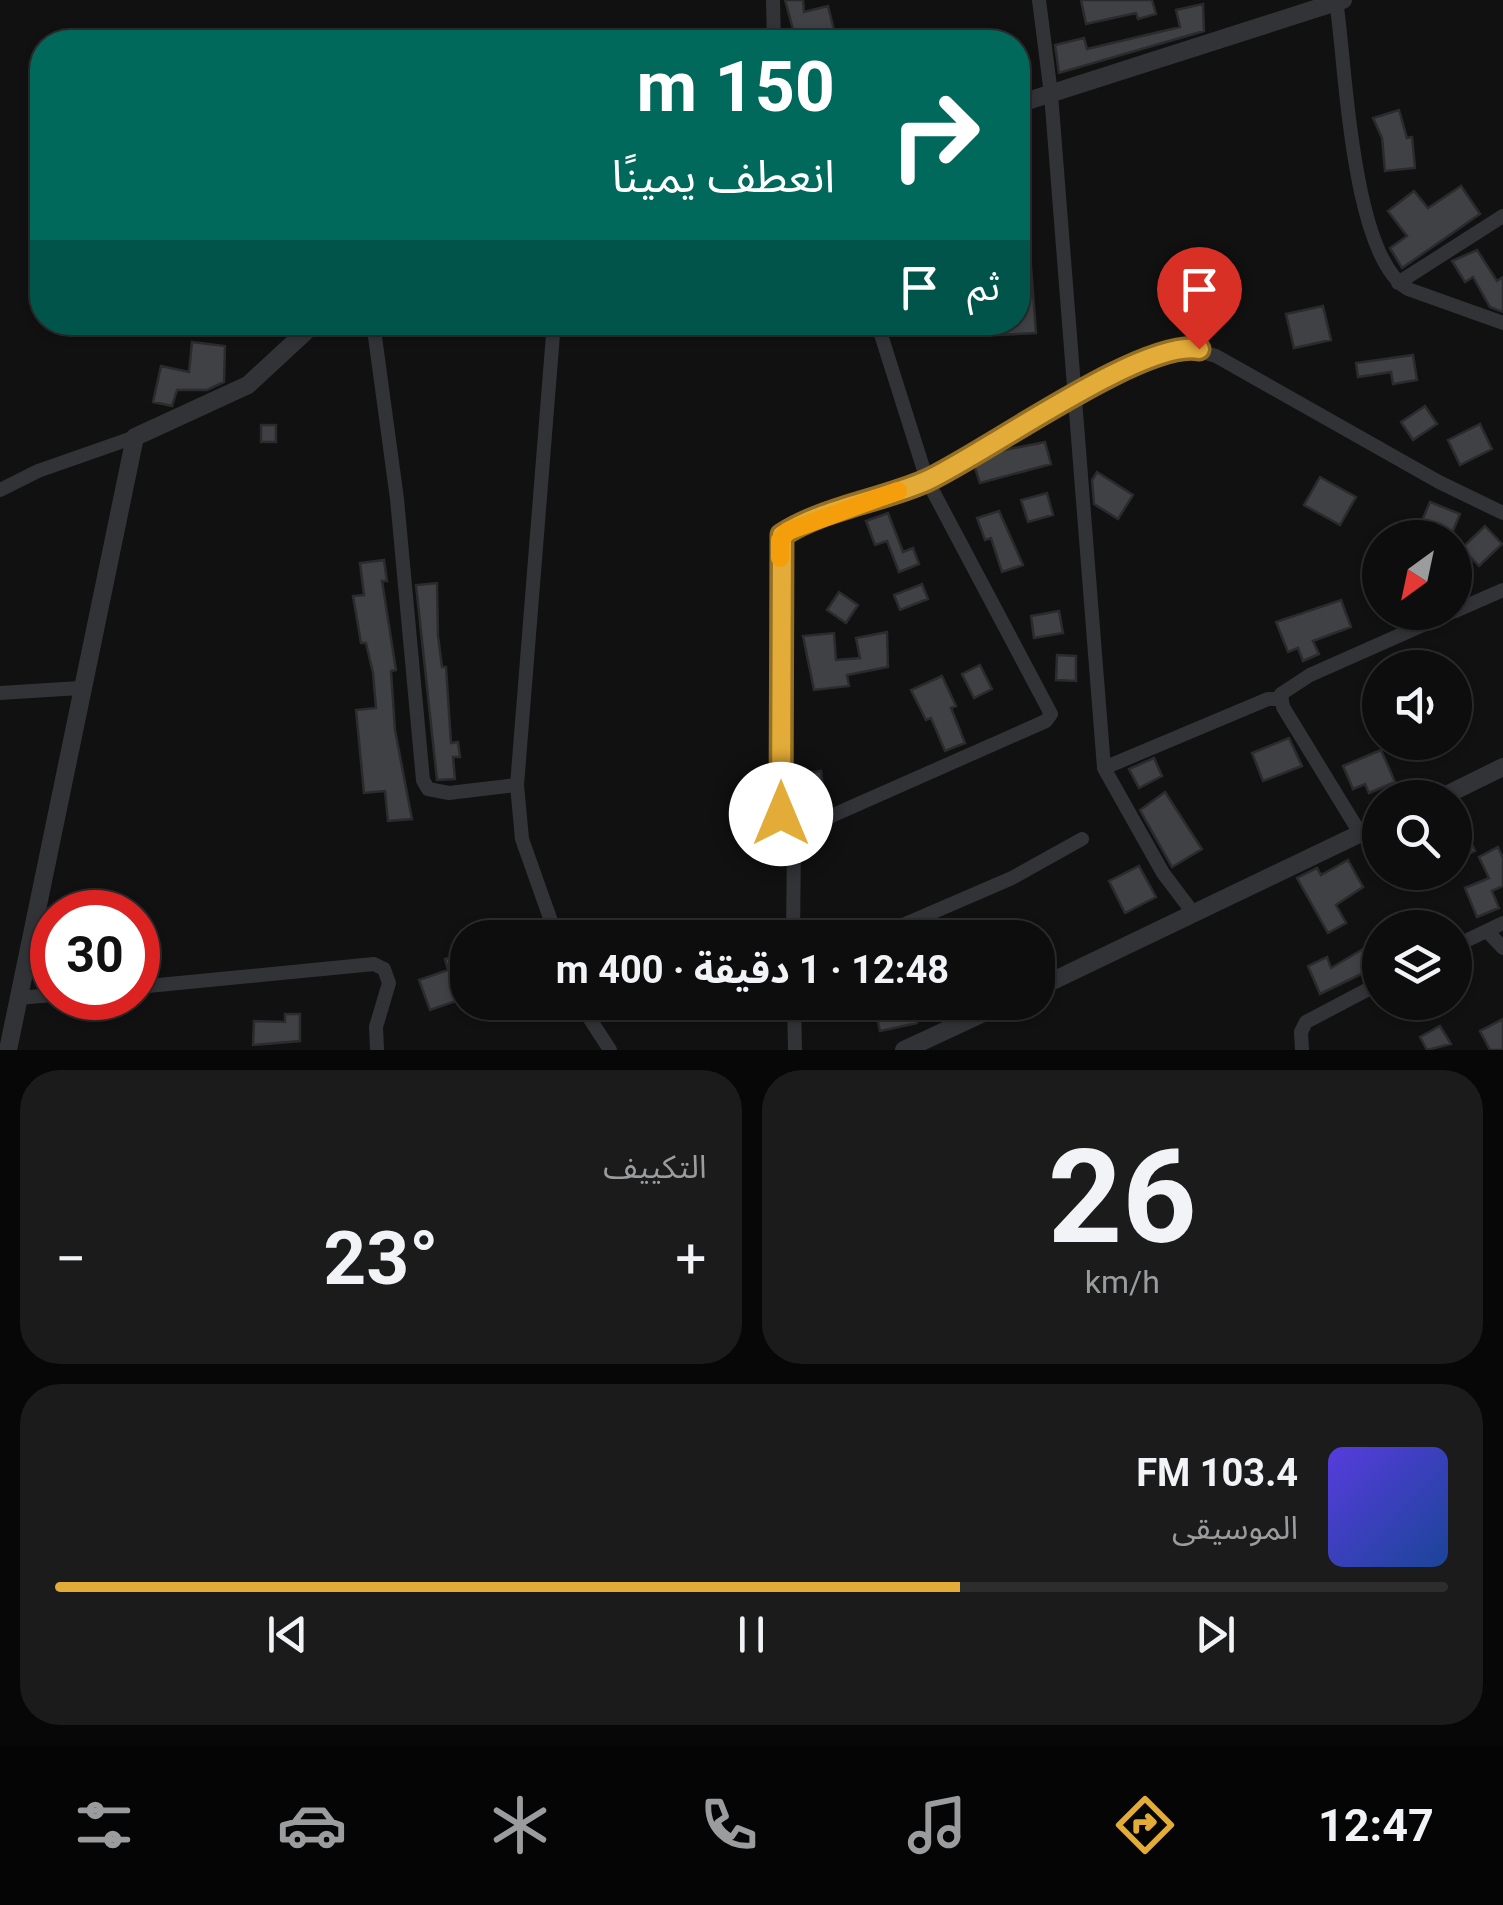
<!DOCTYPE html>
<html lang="ar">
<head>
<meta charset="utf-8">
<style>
  :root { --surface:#0d0d0e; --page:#1b1b1c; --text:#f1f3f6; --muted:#9a9c9e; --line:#2d2d2e; --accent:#e3ab38 }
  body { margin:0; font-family:Roboto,"Noto Sans Arabic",sans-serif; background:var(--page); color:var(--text); direction:rtl; height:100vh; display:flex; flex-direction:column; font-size:38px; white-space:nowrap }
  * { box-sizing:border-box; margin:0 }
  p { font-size:32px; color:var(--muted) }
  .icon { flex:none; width:55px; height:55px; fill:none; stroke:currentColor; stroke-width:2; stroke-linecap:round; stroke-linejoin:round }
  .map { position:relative; height:1050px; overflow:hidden; direction:ltr }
  .side { display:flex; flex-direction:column; gap:20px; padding:20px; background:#070708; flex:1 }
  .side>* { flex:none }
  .banner { position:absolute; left:30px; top:30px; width:1000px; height:305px; border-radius:40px; box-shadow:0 2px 8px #0004,0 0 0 2px var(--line); direction:rtl; background:#00695c; color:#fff; overflow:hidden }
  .needle { width:65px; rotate:213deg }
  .fabs { position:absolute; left:1362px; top:520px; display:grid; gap:20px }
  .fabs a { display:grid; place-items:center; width:110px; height:110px; border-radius:50%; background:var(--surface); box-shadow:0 2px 8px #0004,0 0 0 2px var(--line); font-size:50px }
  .speed { position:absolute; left:30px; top:890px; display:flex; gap:20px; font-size:50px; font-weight:700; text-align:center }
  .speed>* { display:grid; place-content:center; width:130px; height:130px; border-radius:50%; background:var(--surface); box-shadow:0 2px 8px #0004,0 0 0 2px var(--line); line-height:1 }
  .speed .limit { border:15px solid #d22; background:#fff; color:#111 }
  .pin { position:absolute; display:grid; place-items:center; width:85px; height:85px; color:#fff; margin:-102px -42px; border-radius:50% 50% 50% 0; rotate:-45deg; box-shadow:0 0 10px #0007 }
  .pin .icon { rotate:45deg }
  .me { position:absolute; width:110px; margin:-55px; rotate:0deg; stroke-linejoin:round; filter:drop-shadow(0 0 8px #0008) }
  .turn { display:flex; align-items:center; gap:35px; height:210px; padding:0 30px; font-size:45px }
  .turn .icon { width:130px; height:130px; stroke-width:2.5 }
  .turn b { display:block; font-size:70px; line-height:85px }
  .then { display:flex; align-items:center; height:95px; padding:0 30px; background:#0003; gap:20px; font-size:38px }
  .big { font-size:75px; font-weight:700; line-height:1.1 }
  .side .tile { flex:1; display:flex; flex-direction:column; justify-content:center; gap:15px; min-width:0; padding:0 35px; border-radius:40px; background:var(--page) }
  .side .dial { align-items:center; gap:0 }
  .dial b { font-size:130px; line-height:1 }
  .song { display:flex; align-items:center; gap:30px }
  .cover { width:120px; height:120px; border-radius:15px; background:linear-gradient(135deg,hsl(250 70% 55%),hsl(220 70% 35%)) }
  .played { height:10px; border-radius:5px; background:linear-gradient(90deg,var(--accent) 65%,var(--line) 65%) }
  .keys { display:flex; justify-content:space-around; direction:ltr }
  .heat { display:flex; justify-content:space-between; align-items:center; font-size:55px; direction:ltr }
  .side .tiles { flex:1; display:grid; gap:20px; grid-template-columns:1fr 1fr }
  .tile:last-child { grid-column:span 2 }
  .trip { position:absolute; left:450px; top:920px; width:605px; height:100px; border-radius:40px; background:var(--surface); box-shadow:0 2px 8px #0004,0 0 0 2px var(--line); font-weight:700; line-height:100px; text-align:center; direction:rtl }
  .menu { display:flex; height:160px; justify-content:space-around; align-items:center; background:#050506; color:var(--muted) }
  .menu .icon { width:70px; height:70px }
  .menu .selected { color:var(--accent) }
  .menu b { font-size:45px; color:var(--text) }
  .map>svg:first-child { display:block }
  .building { fill:#404145; stroke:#2b2b2e; stroke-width:2.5 }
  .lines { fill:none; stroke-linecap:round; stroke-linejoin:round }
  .minor { stroke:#323337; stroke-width:14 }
  .tertiary { stroke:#323337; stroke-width:18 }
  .route-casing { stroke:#946f24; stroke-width:25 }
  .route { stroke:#e3ab38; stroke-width:18 }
  .slow { stroke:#f59e0b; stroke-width:18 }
</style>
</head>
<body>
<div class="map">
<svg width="1503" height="1050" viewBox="0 0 1503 1050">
  <rect width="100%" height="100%" fill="#111112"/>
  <path class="building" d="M785 0H803L804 12 828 6 834 30 796 40Z
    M1081 0H1152L1156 14 1138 19 1136 13 1086 24Z
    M1203 4 1204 31 1059 73 1055 45 1084 38 1087 49 1180 27 1176 10Z
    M1399 110 1407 138 1412 137 1415 168 1385 171 1382 138 1373 118Z
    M1018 175H1028L1029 222H1018Z
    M1461 186 1480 214 1402 268 1390 248 1407 236 1388 211 1414 191 1428 208Z
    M1477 250 1497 281 1503 277V312L1490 307 1473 277 1465 282 1452 261Z
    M1018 253H1030L1036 333 1000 335V322H1018Z
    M1323 306 1331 340 1294 348 1286 314Z
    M192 342 225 346 224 382 207 390H177L172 406 153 402 161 366 189 372Z
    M1413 355 1417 380 1393 384 1391 372 1358 377 1356 363Z
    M1425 406 1437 424 1413 440 1401 422Z
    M1480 424 1492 449 1460 465 1448 440Z
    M261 425H276V442H261Z
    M1045 442 1051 464 980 483 974 465 999 451Z
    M1097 472 1133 495 1118 519 1094 504 1092 480Z
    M1320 477 1356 497 1340 525 1304 505Z
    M1047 493 1053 515 1028 522 1021 500Z
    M1430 502 1460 514 1450 538 1417 532Z
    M999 511 1023 565 1002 572 991 538 985 540 977 518Z
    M888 513 903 552 913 548 919 564 899 572 887 541 875 545 866 521Z
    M1485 526 1502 544 1479 566 1462 548Z
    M384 560 387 581H382L396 670 391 671 395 730 412 819 388 821 385 791 364 793 356 710 376 708 373 673 366 643H361L353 596 364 595 360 563Z
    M437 583 438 636 442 667H446L451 743 458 742 460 757H453L455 779 437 780 416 585Z
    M922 584 928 599 900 610 894 595Z
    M839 592 858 605 846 623 827 610Z
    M1341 600 1351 627 1313 641 1319 654 1303 661 1298 648 1288 652 1276 622Z
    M1059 611 1063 633 1034 638 1031 616Z
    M887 632 888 667 847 675 849 686 814 690 803 636 834 633 836 660 860 658 856 638Z
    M1057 655 1076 656V681L1056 680Z
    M980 665 992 689 974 698 962 674Z
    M942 676 956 706 951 708 965 743 945 751 931 718 926 720 911 690Z
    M1289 738 1302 766 1263 781 1252 753Z
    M1381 750 1395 782 1369 793 1365 784 1353 789 1343 766Z
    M1154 758 1162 776 1139 788 1129 769Z
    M821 771 825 803 792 807 791 775Z
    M1165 792 1202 849 1172 867 1140 810Z
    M1455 808 1475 851 1455 860Z
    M1498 847 1503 858V886L1492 891 1499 908 1477 917 1465 888 1489 878 1479 857Z
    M1348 860 1363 887 1336 905 1346 923 1328 933 1297 878 1317 868 1321 875Z
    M1139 866 1156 897 1125 913 1109 881Z
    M1380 939V965L1320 994 1308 966 1327 957 1331 968Z
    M458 955 468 997 430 1010 419 980 448 970 445 959Z
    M896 1002H912L917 1023 880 1031 875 1007Z
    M1398 1002H1434L1408 1018Z
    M285 1014H300V1041L253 1045 254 1021 285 1022Z
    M1503 1019V1050H1490L1480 1031Z
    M1440 1026 1451 1044 1427 1050 1420 1037Z"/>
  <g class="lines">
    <path class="minor" d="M773 0 774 42
      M1039 0 1051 94 1104 768 1163 873 1194 914
      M1336 0C1346 65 1351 256 1408 289L1503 323
      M1398 283 1503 216
      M373 322 397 499 423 780 428 789 449 793 517 785
      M554 322 517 785 522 839 557 938
      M0 490 38 471 135 437
      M1455 611 1503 590
      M0 693 80 688
      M1104 768 1268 699H1281
      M1360 833 1283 707 1281 694 1310 675 1452 612
      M794 842 783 828 781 814 779 540 787 531 927 480 877 322
      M1487 931 1503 948
      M793 938 794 842 804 828 1046 721 1051 714 927 480 1073 395 1170 351 1185 347 1216 356 1439 482 1503 513
      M873 938 1012 878 1082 839
      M1455 946 1503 923
      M138 987 374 964 384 969 389 983 376 1027 377 1050
      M19 998 52 995
      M579 1002 610 1050
      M794 1002 795 1050
      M1302 1050 1301 1032 1306 1022 1380 983"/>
    <path class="tertiary" d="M1018 104 1343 0
      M1440 798 1503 767
      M1038 988 1380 824
      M8 1050 135 437 248 385 316 322
      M904 1050 1007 1002"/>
  </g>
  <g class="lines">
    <defs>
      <path id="route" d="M781 814 782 535C824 508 880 501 926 481 985 454 1142 339 1199 349"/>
    </defs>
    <use href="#route" class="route-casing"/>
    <use href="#route" class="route"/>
    <path class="slow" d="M780 558V540L788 531 898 491"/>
  </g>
</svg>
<div class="fabs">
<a><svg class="needle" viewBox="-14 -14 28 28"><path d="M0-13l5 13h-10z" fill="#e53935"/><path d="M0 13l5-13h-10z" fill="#9a9c9e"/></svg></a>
<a><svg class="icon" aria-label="sound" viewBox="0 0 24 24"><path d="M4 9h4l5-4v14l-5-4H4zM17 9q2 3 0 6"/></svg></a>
<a><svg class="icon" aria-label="search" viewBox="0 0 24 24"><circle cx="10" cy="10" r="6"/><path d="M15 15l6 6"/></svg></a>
<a><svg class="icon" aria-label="layers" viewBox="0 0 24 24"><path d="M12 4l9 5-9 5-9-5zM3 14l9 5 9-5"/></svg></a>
</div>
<div class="speed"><div class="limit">30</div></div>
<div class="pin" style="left:1199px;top:349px;background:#d93025"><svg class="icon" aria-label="arrive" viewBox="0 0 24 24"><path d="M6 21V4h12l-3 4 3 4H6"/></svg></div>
<svg class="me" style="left:781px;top:814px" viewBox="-20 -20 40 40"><circle r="19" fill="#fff"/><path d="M0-13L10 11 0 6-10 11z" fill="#e3ab38"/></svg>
<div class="trip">12:48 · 1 دقيقة · 400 m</div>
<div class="banner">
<div class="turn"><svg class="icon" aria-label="right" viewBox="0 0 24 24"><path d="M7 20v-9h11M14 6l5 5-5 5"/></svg><div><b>150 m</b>انعطف يمينًا</div></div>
<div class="then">ثم<svg class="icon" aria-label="arrive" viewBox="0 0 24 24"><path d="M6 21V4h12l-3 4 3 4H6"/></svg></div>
</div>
</div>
<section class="side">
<div class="tiles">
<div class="tile dial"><b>26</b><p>km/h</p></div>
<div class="tile"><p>التكييف</p>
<div class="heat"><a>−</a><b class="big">23°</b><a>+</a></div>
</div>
<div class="tile">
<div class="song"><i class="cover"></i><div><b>103.4 FM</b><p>الموسيقى</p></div></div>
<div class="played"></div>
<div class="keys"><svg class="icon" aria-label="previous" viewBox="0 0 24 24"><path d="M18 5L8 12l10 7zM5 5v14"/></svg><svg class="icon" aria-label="pause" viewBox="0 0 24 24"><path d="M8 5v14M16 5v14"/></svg><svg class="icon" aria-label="next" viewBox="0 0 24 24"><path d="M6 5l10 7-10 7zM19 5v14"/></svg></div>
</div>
</div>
</section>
<nav class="menu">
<b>12:47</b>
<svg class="icon selected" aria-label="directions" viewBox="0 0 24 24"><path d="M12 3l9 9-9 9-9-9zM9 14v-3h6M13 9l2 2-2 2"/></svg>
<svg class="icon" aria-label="music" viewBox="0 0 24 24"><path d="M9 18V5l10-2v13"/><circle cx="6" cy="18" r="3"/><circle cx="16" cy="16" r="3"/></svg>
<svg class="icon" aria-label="phone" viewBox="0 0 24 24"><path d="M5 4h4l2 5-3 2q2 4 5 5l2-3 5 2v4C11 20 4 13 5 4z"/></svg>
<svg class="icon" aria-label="climate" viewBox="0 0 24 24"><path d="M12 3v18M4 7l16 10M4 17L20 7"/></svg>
<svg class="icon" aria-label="car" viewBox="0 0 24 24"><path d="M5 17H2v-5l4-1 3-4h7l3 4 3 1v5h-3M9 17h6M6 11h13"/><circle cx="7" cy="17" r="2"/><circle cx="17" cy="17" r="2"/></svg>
<svg class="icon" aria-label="filters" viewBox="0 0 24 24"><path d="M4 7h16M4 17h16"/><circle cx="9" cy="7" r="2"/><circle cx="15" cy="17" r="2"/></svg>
</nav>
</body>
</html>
